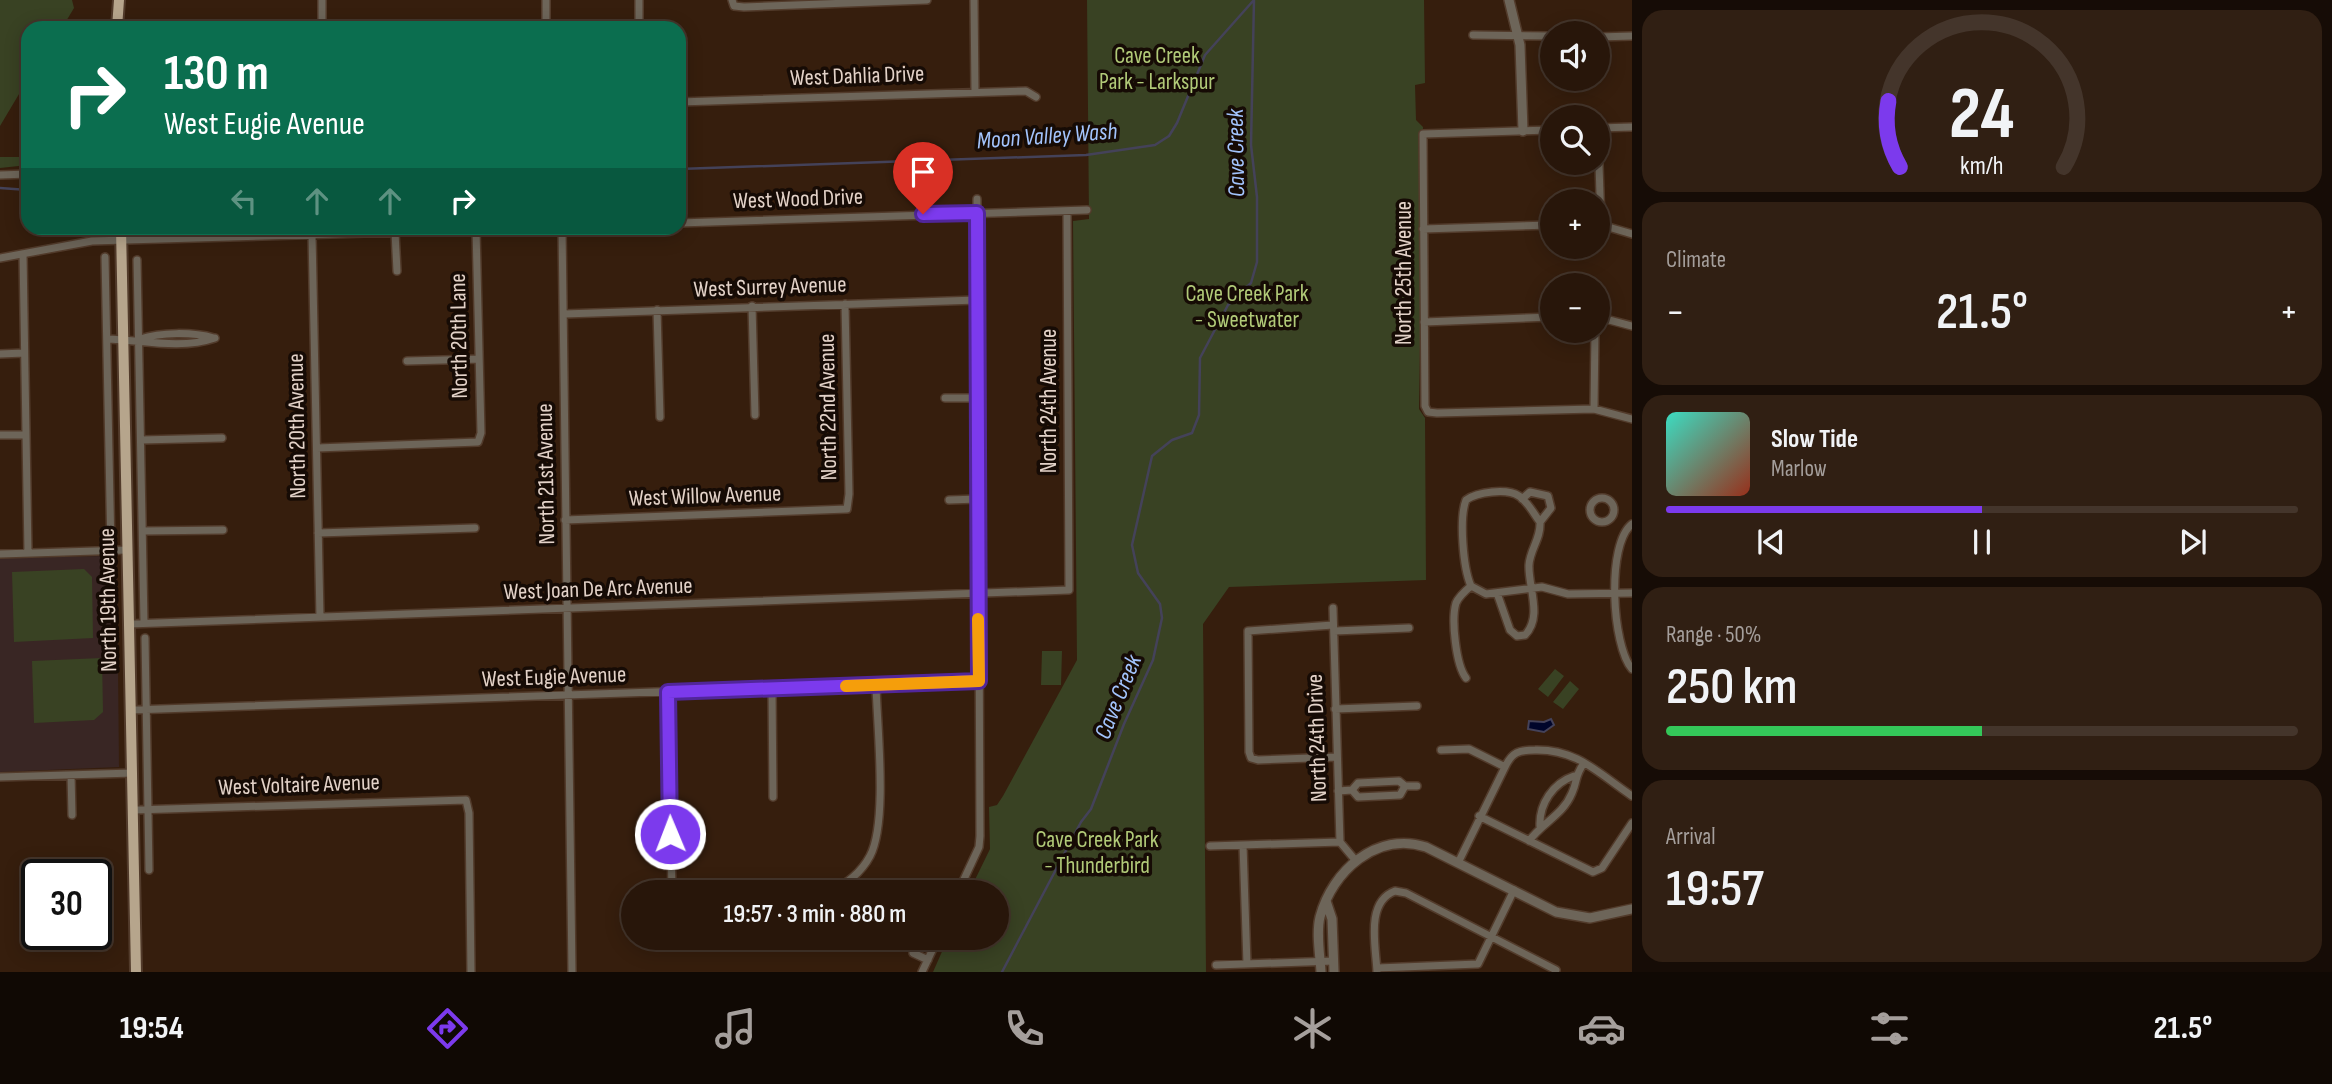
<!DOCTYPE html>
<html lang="en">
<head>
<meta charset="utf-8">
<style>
  :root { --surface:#28160a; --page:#301f13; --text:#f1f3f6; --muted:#a59f9c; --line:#44352b; --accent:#7c3aed }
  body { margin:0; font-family:"Sofia Sans Condensed",sans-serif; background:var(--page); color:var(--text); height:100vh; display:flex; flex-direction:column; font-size:26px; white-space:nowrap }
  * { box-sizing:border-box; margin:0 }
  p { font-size:23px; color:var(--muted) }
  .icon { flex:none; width:38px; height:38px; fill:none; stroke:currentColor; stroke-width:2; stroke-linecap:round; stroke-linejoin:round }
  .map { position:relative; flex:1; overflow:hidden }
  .details { display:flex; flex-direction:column; gap:10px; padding:10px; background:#160c06; width:700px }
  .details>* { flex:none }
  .top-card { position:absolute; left:21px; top:21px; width:665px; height:214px; border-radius:21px; box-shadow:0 4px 18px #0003,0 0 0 2px var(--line); background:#0b6e4f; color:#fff; overflow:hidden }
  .controls { position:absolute; left:1540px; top:21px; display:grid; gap:14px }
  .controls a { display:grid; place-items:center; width:70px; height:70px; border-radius:50%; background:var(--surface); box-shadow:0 4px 18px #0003,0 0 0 2px var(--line); font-size:35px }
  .speed { position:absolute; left:21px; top:859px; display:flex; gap:14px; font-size:35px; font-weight:700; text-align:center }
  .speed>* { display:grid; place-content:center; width:91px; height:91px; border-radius:50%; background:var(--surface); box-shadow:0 4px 18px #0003,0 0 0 2px var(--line); line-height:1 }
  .speed .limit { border:4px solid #111; border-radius:10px; background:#fff; color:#111 }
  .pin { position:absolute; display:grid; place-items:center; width:60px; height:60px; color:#fff; margin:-72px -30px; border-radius:50% 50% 50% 0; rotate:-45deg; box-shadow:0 0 7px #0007 }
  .pin .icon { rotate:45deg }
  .me { position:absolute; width:77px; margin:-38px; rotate:359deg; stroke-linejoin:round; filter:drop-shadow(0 0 5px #0008) }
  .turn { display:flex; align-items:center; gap:24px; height:147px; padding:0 28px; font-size:32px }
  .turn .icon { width:91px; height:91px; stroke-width:2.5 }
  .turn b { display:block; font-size:49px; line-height:60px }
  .lanes { display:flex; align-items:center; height:66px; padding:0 28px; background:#0003; justify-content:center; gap:35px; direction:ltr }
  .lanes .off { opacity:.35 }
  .big { font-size:52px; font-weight:600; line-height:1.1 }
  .details .card { flex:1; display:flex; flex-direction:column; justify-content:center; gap:10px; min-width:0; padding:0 24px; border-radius:21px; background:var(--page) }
  .details .dial { align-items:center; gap:0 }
  .dial svg { height:182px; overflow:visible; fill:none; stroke:var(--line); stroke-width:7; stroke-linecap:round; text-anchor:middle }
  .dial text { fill:var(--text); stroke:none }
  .song { display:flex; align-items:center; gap:21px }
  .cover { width:84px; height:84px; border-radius:10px; background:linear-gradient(135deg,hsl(170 70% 55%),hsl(10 70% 35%)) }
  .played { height:7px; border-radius:4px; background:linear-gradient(90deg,var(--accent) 50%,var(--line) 50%) }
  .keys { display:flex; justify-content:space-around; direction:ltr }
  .heat { display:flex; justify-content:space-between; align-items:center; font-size:38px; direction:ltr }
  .charge { height:10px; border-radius:5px; background:linear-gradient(90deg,#34c759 50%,var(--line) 0) }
  .trip { position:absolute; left:621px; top:880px; width:388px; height:70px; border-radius:35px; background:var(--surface); box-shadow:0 4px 18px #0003,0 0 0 2px var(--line); font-weight:600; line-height:70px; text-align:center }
  .dock { display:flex; height:112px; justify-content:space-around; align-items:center; background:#100904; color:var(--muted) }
  .dock .icon { width:49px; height:49px }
  .dock .selected { color:var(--accent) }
  .dock b { font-size:32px; color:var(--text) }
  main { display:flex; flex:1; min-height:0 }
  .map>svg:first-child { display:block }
  .education { fill:#392624 }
  .green { fill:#394223 }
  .water { fill:#00052a; stroke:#444259; stroke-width:2 }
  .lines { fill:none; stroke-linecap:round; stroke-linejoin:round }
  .stream { stroke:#444259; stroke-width:2.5 }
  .minor-casing { stroke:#523b2b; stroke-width:10 }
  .tertiary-casing { stroke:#523b2b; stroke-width:12 }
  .primary-casing { stroke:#523b2b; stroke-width:14 }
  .minor { stroke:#6d6559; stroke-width:7 }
  .tertiary { stroke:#6d6559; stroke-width:9 }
  .primary { stroke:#b6a58c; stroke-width:10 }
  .route-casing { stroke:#51269a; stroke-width:18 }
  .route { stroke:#7c3aed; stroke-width:12 }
  .slow { stroke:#f59e0b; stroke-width:12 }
  .labels { text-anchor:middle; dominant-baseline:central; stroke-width:7; stroke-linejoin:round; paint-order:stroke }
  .park-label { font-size:23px; fill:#b1ca78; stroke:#160b05 }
  .street-label { font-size:23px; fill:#e3d2c8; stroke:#160b05 }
  .water-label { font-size:24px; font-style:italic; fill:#a3c4fd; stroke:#160b05 }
</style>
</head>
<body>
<main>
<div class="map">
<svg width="1632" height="972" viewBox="0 0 1632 972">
  <rect width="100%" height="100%" fill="#361e0d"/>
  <path class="education" d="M106 556 116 558 117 565 119 767 0 772V558Z"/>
  <path class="green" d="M0 0H72L74 8 62 28H28V79L0 126Z
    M1087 0H1424L1425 83 1415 85 1416 120 1423 127 1419 409 1425 418 1426 580 1229 587 1203 624 1206 972H933L948 938H998V892H969L990 849 989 807 997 805 1003 796 1077 660 1073 221 1089 219Z
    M0 157H28V165L0 168Z
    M84 569 92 577 93 638 14 642 12 572Z
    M1042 651H1062L1061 685H1041Z
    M102 658 103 712 94 720 34 723 32 661Z
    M1555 669 1564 676 1548 697 1538 689Z
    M1570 681 1579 689 1563 709 1553 702Z"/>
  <path class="water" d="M1551 719 1554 725 1544 732 1528 729 1529 721 1544 722Z"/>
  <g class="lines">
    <path class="stream" d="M679 169 1086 155 1155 145 1169 136 1177 123 1205 55 1253 1
      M0 188 28 190
      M1002 972 1081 822 1091 809 1124 724 1153 660 1162 618 1160 604 1138 573 1132 545 1152 456 1172 440 1192 433 1199 415 1200 358 1228 305 1251 283 1257 262V197L1251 145 1254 0"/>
    <defs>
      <path id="minor" d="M322 0V28
        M546 0V28
        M639 0V28
        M732 0 734 6 744 7 927 0
        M974 0 975 92
        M1473 35 1552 36
        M1598 37 1632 36
        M679 102 1026 91 1036 97
        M1598 128 1632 127
        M1552 130 1423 134 1425 406 1428 412 1437 413 1594 409 1632 419
        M1598 135 1601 224
        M0 175 28 174
        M679 223 1087 210
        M1598 224 1632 234
        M562 228 572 972
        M1423 229 1552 225
        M395 232 397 271
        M312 235 320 617
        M23 254 28 553
        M105 257 111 551
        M0 258 92 241 538 228
        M137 260 144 623
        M752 306 755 415
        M657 310 660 417
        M564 314 977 300
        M1598 317 1632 326
        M1424 322 1552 317
        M107 339C142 340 180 350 215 338
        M140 339C161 332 193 332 214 338
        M0 354 24 353
        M407 361 479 359
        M945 398H977
        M1594 409 1595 331
        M0 435H26
        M141 440 222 438
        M317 448 478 442 481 433 476 229
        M1590 510a12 12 0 1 1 24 0a12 12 0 1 1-24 0Z
        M1522 499 1530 492 1548 496 1551 508 1540 522
        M949 500 978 499
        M565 520 847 509 849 494 845 304
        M1632 524C1606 544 1612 646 1632 669
        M143 531 223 530
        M318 533 475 528
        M0 554 127 550
        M1471 586C1463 568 1459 518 1466 500 1477 492 1507 488 1519 496 1528 502 1534 514 1540 522
        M1471 586 1486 594 1542 587 1568 594 1632 593
        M1497 593 1510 630 1517 636 1525 635C1543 617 1528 587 1529 565 1530 549 1541 539 1540 522
        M1333 608 1340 842 1356 861
        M129 624 1069 590 1067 211
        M1333 625 1248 631 1249 752 1251 758 1258 760 1337 757
        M1334 631 1409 628
        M145 638 149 870
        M1466 678C1456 665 1451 620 1456 603 1459 596 1465 591 1471 586
        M772 688 773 797
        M668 692 672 892
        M1335 709 1417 706
        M131 710 979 681
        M1441 750 1469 749 1505 767C1512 752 1519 750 1535 750 1577 749 1598 773 1632 796
        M71 775 72 815
        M0 777 133 773
        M1352 790 1358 797 1400 795 1405 786
        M1338 791 1352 790 1358 783 1399 781 1405 786H1417
        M134 810 466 800 469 813 471 972
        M1479 816 1593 872 1602 868 1632 823
        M1540 826C1539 804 1553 783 1574 776
        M1529 841C1542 823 1563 815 1572 793 1578 780 1574 777 1584 763
        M1243 845 1247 964
        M1210 846 1340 842
        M1458 863 1505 767
        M831 892C847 883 861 873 870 856 888 822 877 726 876 685
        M958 892 979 847 980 836 977 199
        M913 953 928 960
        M1216 965 1334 961
        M1377 968 1478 964 1514 890
        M922 972 938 938
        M1377 972C1376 947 1365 902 1395 891L1406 893 1556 970"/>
      <path id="tertiary" d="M1509 0 1520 45 1523 131
        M1326 901 1332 919 1334 972
        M1321 972C1320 955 1316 933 1320 917 1332 871 1377 831 1426 847L1556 912 1590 918 1632 909"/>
      <path id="primary" d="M117 28 119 0
        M121 228 136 972"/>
    </defs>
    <use href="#minor" class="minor-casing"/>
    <use href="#tertiary" class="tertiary-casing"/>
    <use href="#primary" class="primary-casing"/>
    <use href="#minor" class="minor"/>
    <use href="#tertiary" class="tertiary"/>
    <use href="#primary" class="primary"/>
  </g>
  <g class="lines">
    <defs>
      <path id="route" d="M670 834 668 692 979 681 977 213 923 214"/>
    </defs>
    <use href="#route" class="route-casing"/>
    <use href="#route" class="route"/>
    <path class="slow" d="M846 686 979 681 978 619"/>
  </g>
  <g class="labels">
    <g class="park-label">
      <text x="1157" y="56">Cave Creek<tspan x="1157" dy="26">Park - Larkspur</tspan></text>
      <text x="1247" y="294">Cave Creek Park<tspan x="1247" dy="26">- Sweetwater</tspan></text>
      <text x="1097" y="840">Cave Creek Park<tspan x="1097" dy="26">- Thunderbird</tspan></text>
    </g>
    <g class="street-label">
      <text transform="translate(857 76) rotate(-2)">West Dahlia Drive</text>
      <text transform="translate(798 199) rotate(-2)">West Wood Drive</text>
      <text transform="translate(1404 273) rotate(-90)">North 25th Avenue</text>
      <text transform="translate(770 287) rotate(-2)">West Surrey Avenue</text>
      <text transform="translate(459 336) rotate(-91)">North 20th Lane</text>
      <text transform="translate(1049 401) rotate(-90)">North 24th Avenue</text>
      <text transform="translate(828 407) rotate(-91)">North 22nd Avenue</text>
      <text transform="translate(297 426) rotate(-91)">North 20th Avenue</text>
      <text transform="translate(546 474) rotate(-91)">North 21st Avenue</text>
      <text transform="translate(705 496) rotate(-2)">West Willow Avenue</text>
      <text transform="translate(598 589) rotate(-2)">West Joan De Arc Avenue</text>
      <text transform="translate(108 600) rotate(-91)">North 19th Avenue</text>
      <text transform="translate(554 677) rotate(-2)">West Eugie Avenue</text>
      <text transform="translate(1317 738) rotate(-92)">North 24th Drive</text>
      <text transform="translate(299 785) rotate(-2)">West Voltaire Avenue</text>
    </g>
    <g class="water-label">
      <text transform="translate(1047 136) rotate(-4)">Moon Valley Wash</text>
      <text transform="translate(1236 153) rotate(-91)">Cave Creek</text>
      <text transform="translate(1118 697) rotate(-68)">Cave Creek</text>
    </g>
  </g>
</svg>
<div class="controls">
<a><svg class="icon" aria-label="sound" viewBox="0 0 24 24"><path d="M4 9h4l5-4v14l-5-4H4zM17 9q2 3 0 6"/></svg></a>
<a><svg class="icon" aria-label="search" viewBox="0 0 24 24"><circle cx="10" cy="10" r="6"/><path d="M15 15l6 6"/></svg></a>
<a>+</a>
<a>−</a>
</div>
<div class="speed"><div class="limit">30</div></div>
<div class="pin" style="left:923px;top:214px;background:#d93025"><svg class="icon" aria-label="arrive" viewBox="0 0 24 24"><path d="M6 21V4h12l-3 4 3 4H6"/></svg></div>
<svg class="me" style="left:670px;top:834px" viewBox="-20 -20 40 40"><circle r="17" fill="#7c3aed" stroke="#fff" stroke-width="3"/><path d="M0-11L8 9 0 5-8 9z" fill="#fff"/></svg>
<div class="trip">19:57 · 3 min · 880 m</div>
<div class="top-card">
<div class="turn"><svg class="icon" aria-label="right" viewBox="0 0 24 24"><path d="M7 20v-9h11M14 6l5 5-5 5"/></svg><div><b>130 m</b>West Eugie Avenue</div></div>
<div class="lanes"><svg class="icon off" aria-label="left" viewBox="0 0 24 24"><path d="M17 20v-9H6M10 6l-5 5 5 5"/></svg><svg class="icon off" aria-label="ahead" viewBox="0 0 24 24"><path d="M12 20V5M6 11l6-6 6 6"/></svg><svg class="icon off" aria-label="ahead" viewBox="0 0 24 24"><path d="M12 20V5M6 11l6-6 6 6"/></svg><svg class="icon" aria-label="right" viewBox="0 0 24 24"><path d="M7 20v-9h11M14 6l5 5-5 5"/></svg></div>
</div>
</div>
<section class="details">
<div class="card dial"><svg viewBox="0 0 100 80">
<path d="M14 69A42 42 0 1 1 86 69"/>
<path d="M14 69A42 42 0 0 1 9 40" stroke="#7c3aed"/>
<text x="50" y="56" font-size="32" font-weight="700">24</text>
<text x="50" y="72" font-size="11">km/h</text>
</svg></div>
<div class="card"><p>Climate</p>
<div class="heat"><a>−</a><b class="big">21.5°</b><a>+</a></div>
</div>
<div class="card">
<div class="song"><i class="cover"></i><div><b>Slow Tide</b><p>Marlow</p></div></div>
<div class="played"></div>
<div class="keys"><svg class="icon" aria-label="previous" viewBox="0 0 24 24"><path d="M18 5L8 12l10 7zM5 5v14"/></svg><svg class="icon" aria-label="pause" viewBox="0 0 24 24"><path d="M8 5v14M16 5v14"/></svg><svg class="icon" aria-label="next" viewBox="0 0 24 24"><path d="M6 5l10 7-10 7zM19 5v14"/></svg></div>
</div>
<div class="card"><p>Range · 50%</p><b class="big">250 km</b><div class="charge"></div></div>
<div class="card"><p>Arrival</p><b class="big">19:57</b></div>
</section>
</main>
<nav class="dock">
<b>19:54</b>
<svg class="icon selected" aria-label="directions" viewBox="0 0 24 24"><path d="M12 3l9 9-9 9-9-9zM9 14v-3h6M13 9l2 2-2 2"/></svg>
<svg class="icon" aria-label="music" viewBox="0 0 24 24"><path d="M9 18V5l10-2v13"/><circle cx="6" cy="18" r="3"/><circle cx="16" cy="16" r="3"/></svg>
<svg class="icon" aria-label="phone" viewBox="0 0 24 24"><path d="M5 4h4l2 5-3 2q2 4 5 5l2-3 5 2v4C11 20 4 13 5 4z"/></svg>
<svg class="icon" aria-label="climate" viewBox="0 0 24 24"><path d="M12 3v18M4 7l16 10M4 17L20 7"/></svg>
<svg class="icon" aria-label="car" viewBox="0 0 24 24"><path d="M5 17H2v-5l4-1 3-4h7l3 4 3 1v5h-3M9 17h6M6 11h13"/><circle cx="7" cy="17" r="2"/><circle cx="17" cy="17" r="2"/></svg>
<svg class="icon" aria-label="filters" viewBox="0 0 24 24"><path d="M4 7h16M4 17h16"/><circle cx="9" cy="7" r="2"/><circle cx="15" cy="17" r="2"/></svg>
<b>21.5°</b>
</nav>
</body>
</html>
